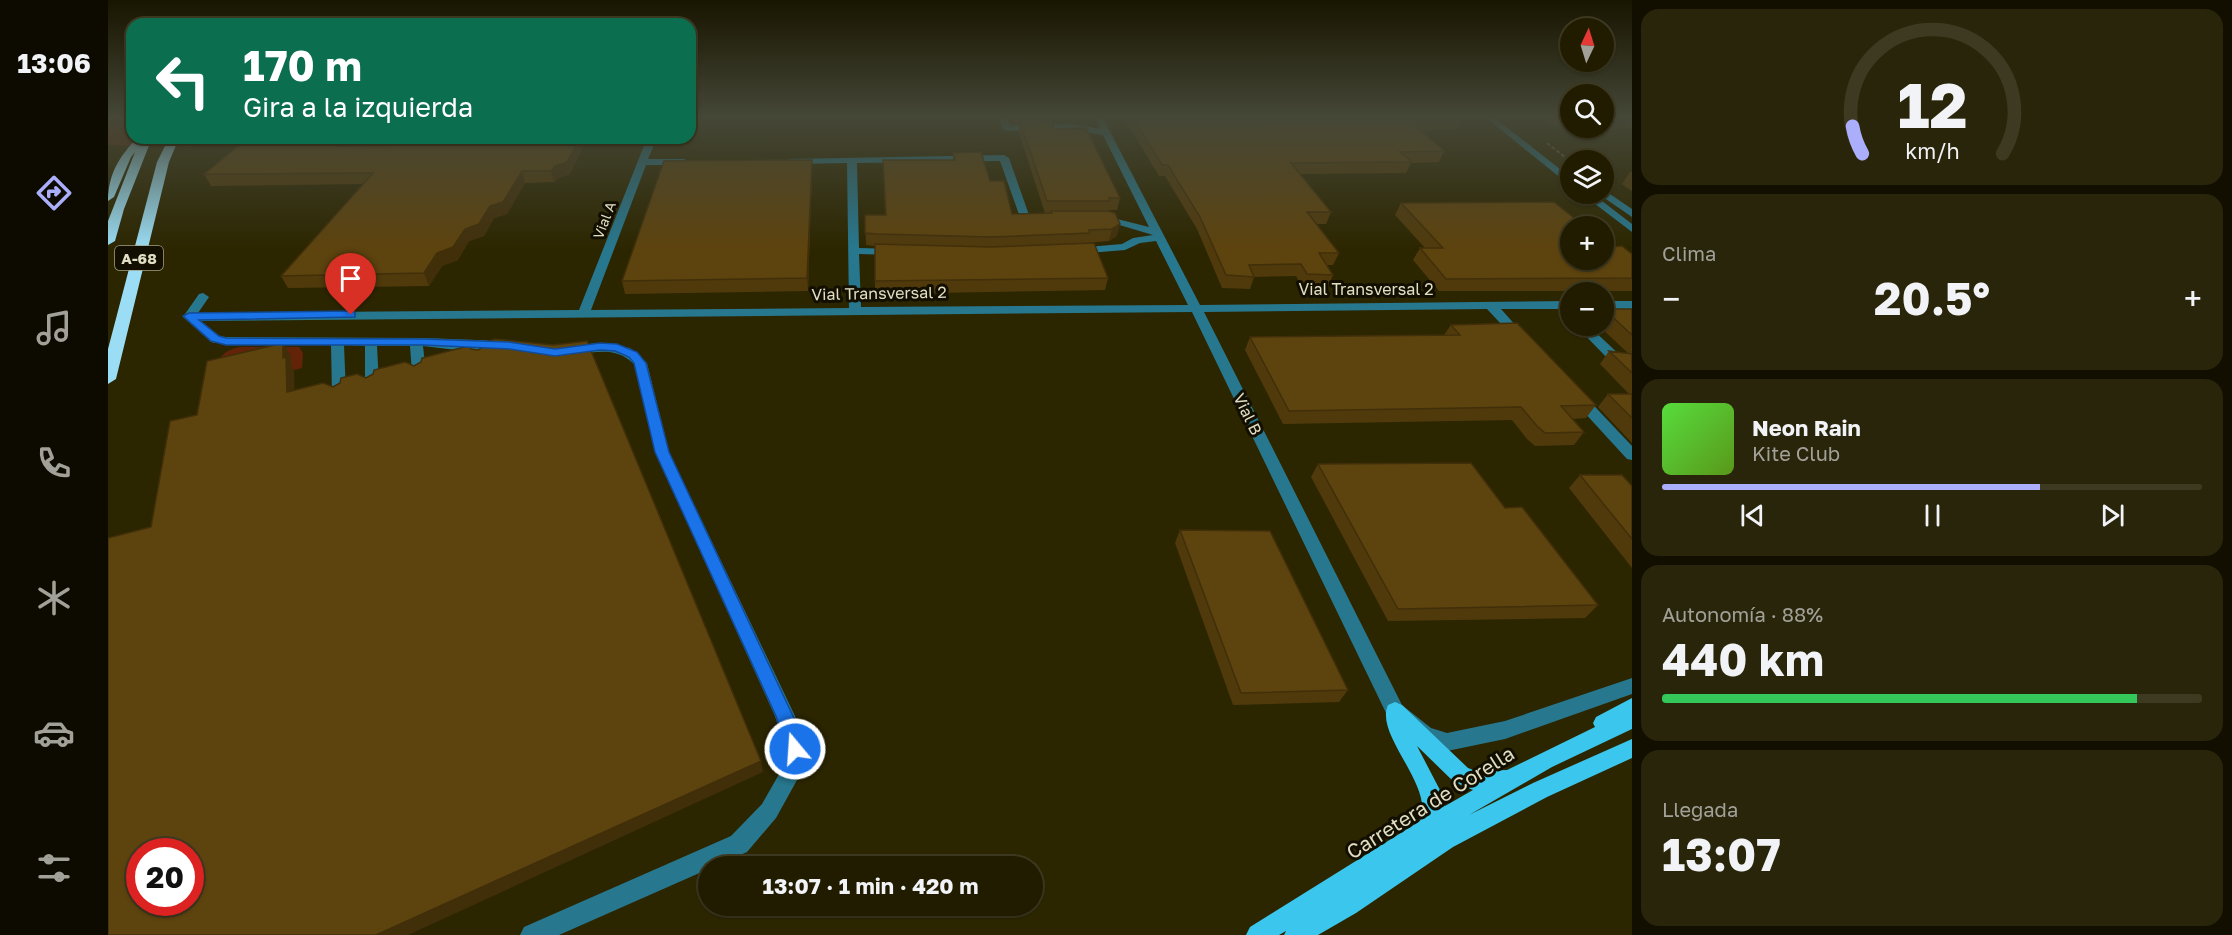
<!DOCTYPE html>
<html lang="es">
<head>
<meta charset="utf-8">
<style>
  :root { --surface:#211c00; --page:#29250a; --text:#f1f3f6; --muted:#a2a199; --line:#3e3a22; --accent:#abaffb }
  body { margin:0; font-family:"Golos Text",sans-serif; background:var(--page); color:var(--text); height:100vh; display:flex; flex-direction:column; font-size:22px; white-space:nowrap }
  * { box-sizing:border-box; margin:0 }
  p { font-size:20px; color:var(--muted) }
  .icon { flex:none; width:33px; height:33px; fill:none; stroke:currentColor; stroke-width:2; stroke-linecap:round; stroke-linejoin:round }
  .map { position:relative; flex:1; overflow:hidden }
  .side { display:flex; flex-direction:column; gap:9px; padding:9px; background:#120f00; width:600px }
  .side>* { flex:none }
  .hud { position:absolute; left:18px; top:18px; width:570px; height:126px; border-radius:18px; box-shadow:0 2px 4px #0004,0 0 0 2px var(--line); background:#0b6e4f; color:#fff; overflow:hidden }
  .needle { width:39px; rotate:4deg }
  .tools { position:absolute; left:1452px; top:18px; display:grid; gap:12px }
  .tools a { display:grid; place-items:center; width:54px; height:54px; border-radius:50%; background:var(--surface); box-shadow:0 2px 4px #0004,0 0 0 2px var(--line); font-size:30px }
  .speed { position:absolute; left:18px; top:838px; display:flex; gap:12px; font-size:30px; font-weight:700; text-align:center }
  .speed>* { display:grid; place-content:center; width:78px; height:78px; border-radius:50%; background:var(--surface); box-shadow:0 2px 4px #0004,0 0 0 2px var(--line); line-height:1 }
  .speed .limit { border:9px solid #d22; background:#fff; color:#111 }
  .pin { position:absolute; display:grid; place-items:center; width:51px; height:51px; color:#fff; margin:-62px -26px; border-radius:50% 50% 50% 0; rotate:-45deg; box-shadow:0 0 6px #0007 }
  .pin .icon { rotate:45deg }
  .me { position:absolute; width:66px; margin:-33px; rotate:342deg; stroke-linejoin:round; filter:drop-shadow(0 0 4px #0008) }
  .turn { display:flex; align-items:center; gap:21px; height:126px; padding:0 18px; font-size:27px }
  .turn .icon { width:78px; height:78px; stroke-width:2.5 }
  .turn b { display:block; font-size:42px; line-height:51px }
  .big { font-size:45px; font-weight:700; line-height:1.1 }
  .side .tile { flex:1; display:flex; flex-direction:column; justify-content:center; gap:9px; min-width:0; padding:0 21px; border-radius:18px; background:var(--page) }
  .side .dial { align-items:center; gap:0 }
  .dial svg { height:156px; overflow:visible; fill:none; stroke:var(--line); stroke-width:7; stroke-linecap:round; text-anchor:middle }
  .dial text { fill:var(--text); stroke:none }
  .song { display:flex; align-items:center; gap:18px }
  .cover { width:72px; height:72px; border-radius:9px; background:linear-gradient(135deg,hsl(110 70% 55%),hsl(90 70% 35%)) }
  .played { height:6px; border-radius:3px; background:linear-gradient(90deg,var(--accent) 70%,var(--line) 70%) }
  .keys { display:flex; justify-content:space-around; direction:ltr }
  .heat { display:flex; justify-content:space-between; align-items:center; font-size:33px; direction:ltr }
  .charge { height:9px; border-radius:4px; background:linear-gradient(90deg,#34c759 88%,var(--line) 0) }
  .trip { position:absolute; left:590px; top:856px; width:345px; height:60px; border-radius:30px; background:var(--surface); box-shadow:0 2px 4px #0004,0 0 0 2px var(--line); font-weight:700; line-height:60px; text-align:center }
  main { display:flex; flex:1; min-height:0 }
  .tab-bar { display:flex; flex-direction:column; width:108px; justify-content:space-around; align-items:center; background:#0d0b00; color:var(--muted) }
  .tab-bar .icon { width:42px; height:42px }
  .tab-bar .selected { color:var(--accent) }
  .tab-bar b { font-size:27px; color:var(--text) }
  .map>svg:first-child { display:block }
  .green { fill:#622309 }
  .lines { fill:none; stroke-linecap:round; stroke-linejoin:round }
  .path { stroke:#65603e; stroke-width:2; stroke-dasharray:4 2; stroke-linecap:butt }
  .minor { fill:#27788f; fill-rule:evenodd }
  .major { fill:#3bc7ed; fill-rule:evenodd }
  .highway { fill:#9addf4; fill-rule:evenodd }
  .wall { fill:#503a0c }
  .shaded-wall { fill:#412f0a }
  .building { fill:#5d430e; stroke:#412f0a; stroke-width:1.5; fill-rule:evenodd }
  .route { fill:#1a73e8; stroke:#114b97; stroke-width:1.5 }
  .labels { text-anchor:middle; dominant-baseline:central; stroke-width:6; stroke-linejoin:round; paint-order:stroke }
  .far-street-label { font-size:14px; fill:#e1dec4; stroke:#120f00 }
  .shield { fill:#120f00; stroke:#a3a089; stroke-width:1.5 }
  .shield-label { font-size:15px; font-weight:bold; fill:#e1dec4 }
  .street-label { font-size:16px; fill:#e1dec4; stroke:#120f00 }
  .near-street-label { font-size:20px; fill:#e1dec4; stroke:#120f00 }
</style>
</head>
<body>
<main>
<nav class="tab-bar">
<b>13:06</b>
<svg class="icon selected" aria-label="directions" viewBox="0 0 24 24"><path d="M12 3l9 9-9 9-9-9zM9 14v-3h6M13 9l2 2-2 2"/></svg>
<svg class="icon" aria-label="music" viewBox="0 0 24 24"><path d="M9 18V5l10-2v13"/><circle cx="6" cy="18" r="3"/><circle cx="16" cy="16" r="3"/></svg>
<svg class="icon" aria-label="phone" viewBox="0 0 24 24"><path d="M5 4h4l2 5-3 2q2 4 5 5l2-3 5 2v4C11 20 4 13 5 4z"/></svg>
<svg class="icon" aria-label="climate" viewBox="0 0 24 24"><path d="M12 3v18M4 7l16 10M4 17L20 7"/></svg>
<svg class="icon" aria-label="car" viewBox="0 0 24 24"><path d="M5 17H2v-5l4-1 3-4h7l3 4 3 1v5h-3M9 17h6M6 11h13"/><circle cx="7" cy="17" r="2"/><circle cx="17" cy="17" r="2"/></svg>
<svg class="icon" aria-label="filters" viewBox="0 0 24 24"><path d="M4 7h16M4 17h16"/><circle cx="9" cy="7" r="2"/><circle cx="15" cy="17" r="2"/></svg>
</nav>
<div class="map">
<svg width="1524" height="935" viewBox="0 0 1524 935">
  <rect width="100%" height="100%" fill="#2c2600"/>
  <path class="green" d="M0 118H24V138H93L87 147 0 145Z
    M132 347H191L195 353 194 368 183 371 182 356 108 374C111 357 114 351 132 347Z"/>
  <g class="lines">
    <path class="path" d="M1439 143 1462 161"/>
    <path class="minor" d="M891 118H899L902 125 964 124 992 129 987 118H995L1092 305 1462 301V309H1393L1419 338 1413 342 1409 341 1379 309 1096 312 1294 705 1323 728 1339 733 1397 721 1524 678V694L1397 739 1339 751 1310 742 1280 717 1084 312 93 321 111 336 118 337 316 338 395 341 401 345C393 352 376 348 366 352L315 346 318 373 311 377 304 373 302 346H269L271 385 264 389 257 385V346L236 345 238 394 231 398 224 394 223 345 107 343 103 342 75 317 91 294 95 293 101 297 90 313 471 310 539 138H549L540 159H576L581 162 576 165H538L483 310 741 308 739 163 684 164 679 161 681 159 896 155 901 158 921 215 937 216V220H913L892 161 749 163 751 248 788 249 794 252 788 255 751 254 753 307 1080 305 1048 241 1032 243 1017 250 968 254 962 251 968 248 1014 244 1025 238 1045 235 988 218 993 215 1041 227 995 135 964 130 898 131 894 128Z
      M1378 118H1387L1462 177V184L1459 183Z
      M1496 190 1524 209V217L1492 195 1491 194H1496Z
      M1474 194H1485L1524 224V232Z
      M1496 301H1524V309H1496Z
      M1468 326H1481L1516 359 1518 362 1516 365H1506Z
      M491 343 522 348 539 363 561 452 687 716 697 749 694 771 668 818 639 852 451 935H412L416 927 623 836 654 804 674 769 677 749 667 716 547 452 526 364C501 339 470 362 457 350L463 346Z
      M1469 392 1474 393 1524 446V460L1519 459 1464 399 1462 396 1464 393Z"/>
    <path class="major" d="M1524 698V729L1444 767 1361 815 1425 783 1524 739V758L1439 797 1345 847 1248 913 1210 935H1176L1178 931 1171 935H1138L1142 927 1312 821C1327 786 1266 735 1280 705L1287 702 1294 705 1360 768 1368 771 1399 770 1487 727 1485 723 1488 717ZM1309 746 1346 782 1365 790 1337 806 1333 792Z"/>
    <path class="highway" d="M44 138 16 209 7 241 0 245V221L27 152 23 157 6 197 0 201C0 175 11 157 28 139Z
      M61 138H71L61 162 8 379 0 384V349L49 162Z"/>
  </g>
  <path class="wall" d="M902 118H938V122L946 129 1012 198 1009 210H1000V211L1009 236 1001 241 979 243 1000 278 997 290 767 294V246L758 245 757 215H777L775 160H845V153L882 181 904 214 942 213H937L911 133 912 123H903Z
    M1016 118H1353L1355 120 1349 130H1313L1336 151 1331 162 1303 163 1298 173 1192 174 1223 212 1218 224H1208L1231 253 1225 265H1219L1225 275 1220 287H1194L1188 276 1146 277 1142 289 1114 288 1089 229 1057 176H1051Z
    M1427 118H1462V124L1447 127Z
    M1496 118H1524V129L1519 127 1491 133 1478 128H1496Z
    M115 138H253L246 145H323L462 174 450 178 446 182 417 183 399 214 386 218 376 236 361 241 350 260 334 266 321 286 180 288 173 276 255 184 103 186 96 174 137 140 117 141Z
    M704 171 700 291 517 294 514 281Z
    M1522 172H1524V191L1514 184Z
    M1293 203 1501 247 1524 254V291H1331L1305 260 1312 248H1317L1287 215Z
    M1496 309H1524V443L1490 407 1500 394H1521L1492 364 1501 351 1521 354 1491 326H1496Z
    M1343 325 1488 405 1478 418 1464 419 1476 432 1466 445 1427 446 1419 439 1404 420 1175 424 1137 350 1142 337 1336 335Z
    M1210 464 1397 508 1490 605 1477 618 1280 621 1203 477Z
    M1472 475 1524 486V568L1461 488Z
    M1072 530 1240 690 1231 702 1125 705 1067 543Z"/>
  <path class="shaded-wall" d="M1452 118H1462V124L1447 127Z
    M1518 118H1524L1519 127 1491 133 1494 128H1496L1498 122Z
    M238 138H253L235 157 230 146Z
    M472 138H480L462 174 450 178 446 182 443 171Z
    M704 160V171L700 291 699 278Z
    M414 171 417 183 399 214 386 218 376 236 361 241 350 260 334 266 321 286 316 273 329 253 382 206Z
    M1012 224 1009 236 1001 241 1004 229Z
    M175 343 183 356V365L186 370 187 405 179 392 175 358Z
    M653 761 655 772 300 935H268Z"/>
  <path class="building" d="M1025 118H1353L1355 120H1301L1336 151 1292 152 1304 162 1183 163 1223 212H1199L1231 253H1211L1225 275 1199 274 1193 264 1141 265 1146 277 1118 275 1092 217 1060 165H1054Z
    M1496 118H1518L1498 122 1496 121Z
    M912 122H944L946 129 978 128 1012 198H1001L1002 201H939Z
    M140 138H238L230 146 323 145 329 138H472L459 162 447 166 443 171H414L395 202 382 206 371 224 357 229 345 247 329 253 316 273 173 276 265 173 96 174Z
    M873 152 882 181H896L904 214 944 213 943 211H1000L1007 213 1012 224 1004 229 981 230 982 233 883 237 768 234 757 233V215H778L775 160H847L845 153Z
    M704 160 699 278 514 281 556 161Z
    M1446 202 1476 226H1462V260H1496V242L1501 247 1514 246 1524 254V278L1338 279 1312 248H1335L1293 203Z
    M986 243 1000 278 767 281V244L883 247Z
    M1496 309H1524V335Z
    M1409 323 1488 405 1453 406 1476 432 1437 433 1429 426 1413 407 1181 411 1142 337 1352 335 1343 325Z
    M387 339 445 345 479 341 653 761 268 935H0V538L43 527 62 421 89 415 99 361 175 343V358L178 357 179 392 215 383 225 387 232 383 233 378 249 374 258 378 265 374 266 370 297 362 306 366 313 362 314 358 360 346 363 349 370 350 377 346V342ZM32 852H82V903H32Z
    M1501 351 1524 354V373Z
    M1500 394H1524V418Z
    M1363 463 1397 508 1414 507 1490 605 1290 609 1210 464Z
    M1472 475H1514L1524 486V539Z
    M1072 530 1162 531 1240 690 1133 693Z"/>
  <linearGradient id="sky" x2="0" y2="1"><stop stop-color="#181500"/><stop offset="0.47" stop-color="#454737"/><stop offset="1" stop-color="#454737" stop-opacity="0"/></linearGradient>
  <rect width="1524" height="249" fill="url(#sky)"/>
  <path class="route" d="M243 311 247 312V317L91 320 111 336 118 338 316 339 401 342 447 349 492 343 509 344 529 352 538 363 561 452 685 716 697 749 694 755 687 758 681 755 668 716 547 452 526 363 521 357 507 351 492 350 447 356 401 349 316 345H118L103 341 75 316 81 313Z"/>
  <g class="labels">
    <g class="far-street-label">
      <text transform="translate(496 220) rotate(-69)">Vial A</text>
    </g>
    <rect class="shield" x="7" y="246" width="48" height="24" rx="4.5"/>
    <g class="shield-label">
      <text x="31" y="258">A-68</text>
    </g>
    <g class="street-label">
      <text x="1258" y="289">Vial Transversal 2</text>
      <text transform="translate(771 293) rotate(-1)">Vial Transversal 2</text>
      <text transform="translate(1140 414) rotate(64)">Vial B</text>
    </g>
    <g class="near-street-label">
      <text transform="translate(1322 802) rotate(-32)">Carretera de Corella</text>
    </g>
  </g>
</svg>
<div class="tools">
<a><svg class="needle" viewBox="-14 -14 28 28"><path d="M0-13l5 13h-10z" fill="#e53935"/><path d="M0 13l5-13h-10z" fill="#a2a199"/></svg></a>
<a><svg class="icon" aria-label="search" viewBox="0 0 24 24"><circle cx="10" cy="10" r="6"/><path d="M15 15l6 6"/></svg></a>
<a><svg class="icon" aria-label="layers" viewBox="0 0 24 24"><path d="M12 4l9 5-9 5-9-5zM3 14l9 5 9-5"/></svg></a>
<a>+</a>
<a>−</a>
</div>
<div class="speed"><div class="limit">20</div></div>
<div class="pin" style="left:243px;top:315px;background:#d93025"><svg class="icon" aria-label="arrive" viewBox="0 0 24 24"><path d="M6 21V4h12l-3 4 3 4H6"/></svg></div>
<svg class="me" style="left:687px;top:749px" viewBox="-20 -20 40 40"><circle r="17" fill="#1a73e8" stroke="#fff" stroke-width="3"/><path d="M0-11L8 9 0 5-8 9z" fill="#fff"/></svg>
<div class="trip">13:07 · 1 min · 420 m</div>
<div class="hud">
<div class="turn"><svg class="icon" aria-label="left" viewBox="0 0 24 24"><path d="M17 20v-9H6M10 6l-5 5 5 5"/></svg><div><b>170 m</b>Gira a la izquierda</div></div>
</div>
</div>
<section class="side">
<div class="tile dial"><svg viewBox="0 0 100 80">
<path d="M14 69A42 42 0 1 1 86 69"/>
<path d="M14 69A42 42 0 0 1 9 55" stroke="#abaffb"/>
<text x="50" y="56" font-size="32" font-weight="700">12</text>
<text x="50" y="72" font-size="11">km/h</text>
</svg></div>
<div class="tile"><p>Clima</p>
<div class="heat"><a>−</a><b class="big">20.5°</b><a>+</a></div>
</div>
<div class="tile">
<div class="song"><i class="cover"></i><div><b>Neon Rain</b><p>Kite Club</p></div></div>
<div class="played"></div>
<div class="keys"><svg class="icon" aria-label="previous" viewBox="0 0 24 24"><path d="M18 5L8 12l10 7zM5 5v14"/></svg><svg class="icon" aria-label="pause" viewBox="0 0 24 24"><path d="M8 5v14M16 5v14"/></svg><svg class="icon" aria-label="next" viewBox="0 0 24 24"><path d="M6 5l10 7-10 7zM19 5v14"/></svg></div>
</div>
<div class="tile"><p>Autonomía · 88%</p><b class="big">440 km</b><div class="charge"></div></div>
<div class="tile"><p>Llegada</p><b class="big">13:07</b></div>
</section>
</main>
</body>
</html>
